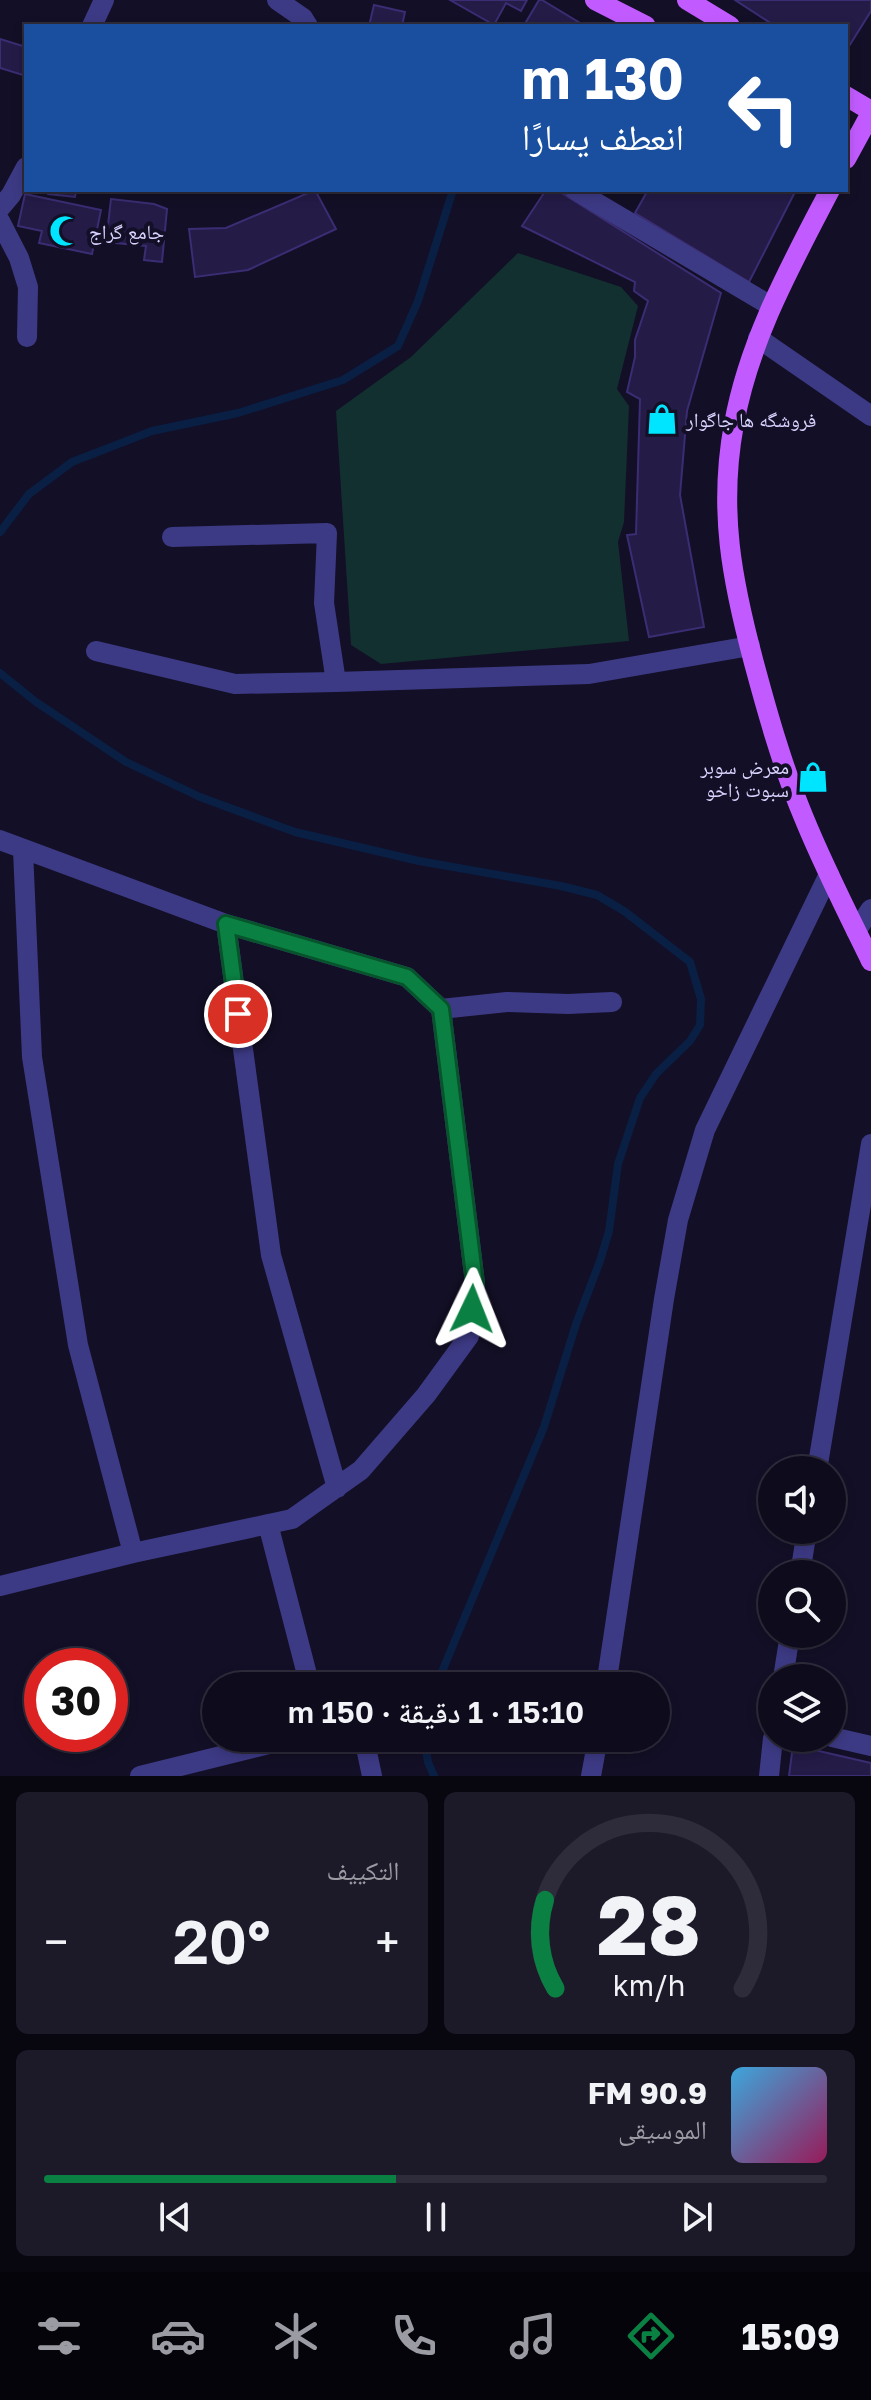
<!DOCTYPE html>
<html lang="ar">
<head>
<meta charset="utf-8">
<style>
  :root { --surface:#0e0b1c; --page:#1c1929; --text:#f1f3f6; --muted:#9b9ba3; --line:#2e2b3b; --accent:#0b8043 }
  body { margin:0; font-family:"Golos Text","Noto Naskh Arabic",sans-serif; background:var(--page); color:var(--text); direction:rtl; height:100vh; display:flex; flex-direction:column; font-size:30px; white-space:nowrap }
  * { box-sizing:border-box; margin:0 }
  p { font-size:26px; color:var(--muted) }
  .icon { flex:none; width:44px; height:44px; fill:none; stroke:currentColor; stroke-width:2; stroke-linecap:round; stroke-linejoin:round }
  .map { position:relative; height:1776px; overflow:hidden; direction:ltr }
  .panel { display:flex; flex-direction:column; gap:16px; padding:16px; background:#08060f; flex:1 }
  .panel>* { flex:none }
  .banner { position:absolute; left:24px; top:24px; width:824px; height:168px; border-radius:0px; box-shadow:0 4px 12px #0003,0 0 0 2px var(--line); direction:rtl; background:#1a4fa0; color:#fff; overflow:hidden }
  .tools { position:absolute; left:758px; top:1456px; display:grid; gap:16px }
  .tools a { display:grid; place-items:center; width:88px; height:88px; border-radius:50%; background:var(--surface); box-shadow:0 4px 12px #0003,0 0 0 2px var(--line); font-size:40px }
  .speed { position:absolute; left:24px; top:1648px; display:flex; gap:16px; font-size:40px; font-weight:700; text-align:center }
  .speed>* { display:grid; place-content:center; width:104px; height:104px; border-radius:50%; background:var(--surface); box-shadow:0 4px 12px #0003,0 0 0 2px var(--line); line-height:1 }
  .speed .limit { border:12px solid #d22; background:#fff; color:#111 }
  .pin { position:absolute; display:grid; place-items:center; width:68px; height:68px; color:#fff; margin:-34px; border:4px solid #fff; border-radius:50%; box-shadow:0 2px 8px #0007 }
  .me { position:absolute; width:88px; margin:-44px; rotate:2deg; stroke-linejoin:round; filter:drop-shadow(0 0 6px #0008) }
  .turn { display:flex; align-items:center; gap:28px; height:168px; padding:0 32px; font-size:36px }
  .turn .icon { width:104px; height:104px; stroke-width:2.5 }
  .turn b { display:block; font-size:56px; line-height:68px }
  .big { font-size:60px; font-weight:600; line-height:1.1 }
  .panel .widget { flex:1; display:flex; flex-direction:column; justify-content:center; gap:12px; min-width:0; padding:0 28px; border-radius:12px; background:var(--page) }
  .panel .dial { align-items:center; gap:0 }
  .dial svg { height:208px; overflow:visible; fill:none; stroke:var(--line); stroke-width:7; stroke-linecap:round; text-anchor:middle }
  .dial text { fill:var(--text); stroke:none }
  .song { display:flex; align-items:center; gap:24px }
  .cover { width:96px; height:96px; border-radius:12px; background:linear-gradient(135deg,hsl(200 70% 55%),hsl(330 70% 35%)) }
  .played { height:8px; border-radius:4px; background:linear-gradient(90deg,var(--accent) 45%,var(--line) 45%) }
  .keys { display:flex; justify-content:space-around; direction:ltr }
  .heat { display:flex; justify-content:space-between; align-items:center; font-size:44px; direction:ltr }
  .panel .tiles { flex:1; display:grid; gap:16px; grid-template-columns:1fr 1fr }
  .widget:last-child { grid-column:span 2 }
  .trip { position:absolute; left:202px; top:1672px; width:468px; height:80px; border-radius:40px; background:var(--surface); box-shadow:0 4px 12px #0003,0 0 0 2px var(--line); font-weight:600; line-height:80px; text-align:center; direction:rtl }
  .tabs { display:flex; height:128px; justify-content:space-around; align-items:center; background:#06040b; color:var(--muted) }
  .tabs .icon { width:56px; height:56px }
  .tabs .current { color:var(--accent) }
  .tabs b { font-size:36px; color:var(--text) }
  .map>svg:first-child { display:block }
  .green { fill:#12302f }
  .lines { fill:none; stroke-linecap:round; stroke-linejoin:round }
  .stream { stroke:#0a1f44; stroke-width:8 }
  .building { fill:#241b47; stroke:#3b2d73; stroke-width:2 }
  .minor { stroke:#3d3a85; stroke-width:20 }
  .major { stroke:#c25bff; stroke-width:20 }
  .route-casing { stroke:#07532c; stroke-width:20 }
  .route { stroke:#0b8043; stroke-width:14 }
  .labels { text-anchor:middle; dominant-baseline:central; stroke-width:8; stroke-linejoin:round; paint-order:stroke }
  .poi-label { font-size:20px; fill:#d9d4ff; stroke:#130f26; text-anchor:start }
</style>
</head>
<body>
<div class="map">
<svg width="871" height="1776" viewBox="0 0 871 1776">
  <rect width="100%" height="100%" fill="#130f26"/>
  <path class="green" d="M518 253 621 287 638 306 617 389 629 406 624 522 618 542 629 641 381 664 351 645 336 411 411 357Z"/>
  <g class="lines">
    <path class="stream" d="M0 532 29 494 72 462 152 431 238 413 343 380 398 346 418 301 453 190
      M0 673 36 702 126 762 200 797 295 832 419 861 561 886 597 895 624 911 690 962 701 999 700 1025 690 1041 656 1074 640 1098 618 1164 609 1231 600 1261 576 1324 544 1427 436 1686
      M424 1738 428 1762 434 1776"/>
  </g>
  <path class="building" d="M450 0H527L521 11 506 3 494 25Z
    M539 0H542L585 26H532L526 22Z
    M735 0H871V11L846 51V26H775Z
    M374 5 405 12 402 26H369Z
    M0 39 26 47V76L0 68Z
    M45 190H76L75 197 48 194Z
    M315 190 336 229 248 270 195 277 189 229 226 228Z
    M546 190H557L721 293 687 411 680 495 704 627 649 637 627 535 636 534 640 399 627 392 635 357V340L648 301 634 291 635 282 522 226Z
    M648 190H796L749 282 635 213Z
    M25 194 101 210 92 254 39 243 42 231 18 226Z
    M111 199 154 204 167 209 162 262 144 260 146 246 106 242Z
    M793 1745 871 1763V1776H789Z"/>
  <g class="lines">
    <path class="minor" d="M277 0 303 18 308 26
      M92 26 104 0
      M575 190 771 306
      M0 208 11 195 26 167
      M0 221 19 258 28 287 27 337
      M758 338 871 416
      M172 537 327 533 324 603 336 682 589 674 750 646
      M96 651 235 684 336 682
      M0 840 226 924 407 977 441 1009 475 1283 469 1336 426 1395 361 1470 292 1519 133 1553 0 1586
      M23 850 32 1057 78 1345 133 1553
      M226 924 271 1255 337 1488
      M856 931 871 909
      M441 1009 507 1002 568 1004 612 1002
      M817 1470 871 1144
      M268 1524 310 1686
      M800 1574 807 1530
      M783 1678 790 1634
      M606 1686 664 1299 678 1220 705 1130 829 874
      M832 1737 871 1746
      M364 1738 372 1776
      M140 1776 293 1738
      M591 1776 598 1738
      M769 1776 773 1738"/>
    <path class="major" d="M595 0 646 26
      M687 0 730 26
      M846 96 871 111
      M846 159 871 113
      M830 190C791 265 749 340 734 424 718 510 732 581 754 663 768 715 783 768 804 818 824 867 848 914 871 961"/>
  </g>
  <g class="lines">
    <defs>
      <path id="route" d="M238 1014 226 924 407 977 441 1009 475 1283 472 1309"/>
    </defs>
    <use href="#route" class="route-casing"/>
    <use href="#route" class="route"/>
  </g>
  <defs>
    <symbol id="mosque-bare" viewBox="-9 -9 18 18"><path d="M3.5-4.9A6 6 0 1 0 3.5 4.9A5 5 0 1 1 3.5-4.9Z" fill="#00e5ff" stroke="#130f26" stroke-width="2.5" paint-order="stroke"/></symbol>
    <symbol id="shop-bare" viewBox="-9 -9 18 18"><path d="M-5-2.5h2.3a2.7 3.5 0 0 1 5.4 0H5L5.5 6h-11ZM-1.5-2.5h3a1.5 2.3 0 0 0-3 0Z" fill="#00e5ff" stroke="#130f26" stroke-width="2.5" paint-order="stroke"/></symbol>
  </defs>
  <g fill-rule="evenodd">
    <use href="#mosque-bare" x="43" y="209" width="44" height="44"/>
    <use href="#shop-bare" x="640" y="397" width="44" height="44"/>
    <use href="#shop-bare" x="791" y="755" width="44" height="44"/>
  </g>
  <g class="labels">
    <g class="poi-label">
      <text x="89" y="231">جامع گراج</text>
      <text x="686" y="419">فروشگه ها جاگوار</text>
      <text x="789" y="766" text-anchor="end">معرض سوبر<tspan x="789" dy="23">سبوت زاخو</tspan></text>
    </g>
  </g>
</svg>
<div class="tools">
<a><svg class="icon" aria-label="sound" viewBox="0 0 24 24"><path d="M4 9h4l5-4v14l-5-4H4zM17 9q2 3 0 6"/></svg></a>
<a><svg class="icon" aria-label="search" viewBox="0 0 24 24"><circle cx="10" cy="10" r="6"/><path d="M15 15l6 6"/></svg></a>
<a><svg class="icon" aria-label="layers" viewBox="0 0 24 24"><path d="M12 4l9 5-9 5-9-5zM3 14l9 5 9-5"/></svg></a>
</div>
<div class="speed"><div class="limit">30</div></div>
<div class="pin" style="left:238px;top:1014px;background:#d93025"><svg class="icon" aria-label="arrive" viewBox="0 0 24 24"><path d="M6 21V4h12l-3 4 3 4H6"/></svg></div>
<svg class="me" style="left:472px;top:1309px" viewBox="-20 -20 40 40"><path d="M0-17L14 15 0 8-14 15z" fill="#0b8043" stroke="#fff" stroke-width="4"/></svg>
<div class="trip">15:10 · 1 دقيقة · 150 m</div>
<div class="banner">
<div class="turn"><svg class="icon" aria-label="left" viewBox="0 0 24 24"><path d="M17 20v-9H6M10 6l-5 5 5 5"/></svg><div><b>130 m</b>انعطف يسارًا</div></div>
</div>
</div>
<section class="panel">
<div class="tiles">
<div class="widget dial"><svg viewBox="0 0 100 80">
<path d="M14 69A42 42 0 1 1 86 69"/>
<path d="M14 69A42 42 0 0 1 10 35" stroke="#0b8043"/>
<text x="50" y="56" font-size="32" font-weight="700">28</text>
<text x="50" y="72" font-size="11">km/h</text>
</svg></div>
<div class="widget"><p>التكييف</p>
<div class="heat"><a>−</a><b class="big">20°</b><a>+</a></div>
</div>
<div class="widget">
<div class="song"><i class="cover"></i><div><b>90.9 FM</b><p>الموسيقى</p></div></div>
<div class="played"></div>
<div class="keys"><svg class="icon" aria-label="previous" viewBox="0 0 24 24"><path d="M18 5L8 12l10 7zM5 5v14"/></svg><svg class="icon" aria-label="pause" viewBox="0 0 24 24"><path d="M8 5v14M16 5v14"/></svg><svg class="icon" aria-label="next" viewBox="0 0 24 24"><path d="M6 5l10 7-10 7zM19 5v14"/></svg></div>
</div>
</div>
</section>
<nav class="tabs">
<b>15:09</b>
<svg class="icon current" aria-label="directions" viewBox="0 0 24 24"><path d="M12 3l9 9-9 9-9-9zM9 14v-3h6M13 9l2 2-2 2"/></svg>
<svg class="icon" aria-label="music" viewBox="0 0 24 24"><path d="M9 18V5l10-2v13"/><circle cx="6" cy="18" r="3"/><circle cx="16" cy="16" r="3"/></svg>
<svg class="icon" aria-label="phone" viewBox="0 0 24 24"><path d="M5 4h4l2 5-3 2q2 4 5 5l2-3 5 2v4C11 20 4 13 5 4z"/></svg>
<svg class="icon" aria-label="climate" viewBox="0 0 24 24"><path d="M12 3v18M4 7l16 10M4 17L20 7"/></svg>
<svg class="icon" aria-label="car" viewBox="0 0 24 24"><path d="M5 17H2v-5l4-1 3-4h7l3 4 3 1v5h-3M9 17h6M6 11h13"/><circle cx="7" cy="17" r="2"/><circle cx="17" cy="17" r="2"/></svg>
<svg class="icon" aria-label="filters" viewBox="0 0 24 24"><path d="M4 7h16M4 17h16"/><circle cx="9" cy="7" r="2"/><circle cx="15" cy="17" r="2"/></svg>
</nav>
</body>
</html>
